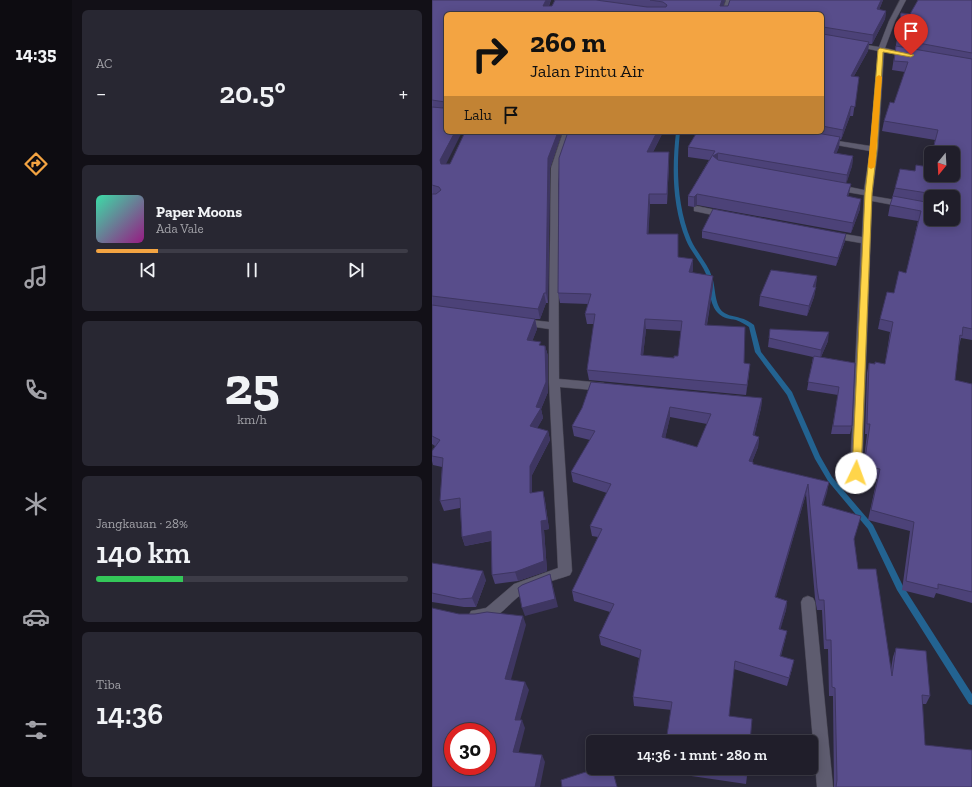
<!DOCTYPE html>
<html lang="id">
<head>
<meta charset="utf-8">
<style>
  :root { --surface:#201e2a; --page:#282732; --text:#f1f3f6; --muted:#a2a2a8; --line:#3d3c47; --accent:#f3a442 }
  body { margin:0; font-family:"Zilla Slab",serif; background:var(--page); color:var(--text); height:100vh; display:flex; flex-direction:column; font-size:15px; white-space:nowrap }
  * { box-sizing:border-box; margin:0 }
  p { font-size:13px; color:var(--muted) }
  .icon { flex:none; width:22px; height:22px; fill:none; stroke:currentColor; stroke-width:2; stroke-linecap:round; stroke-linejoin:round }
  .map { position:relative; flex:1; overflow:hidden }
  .sheet { display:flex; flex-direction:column; gap:10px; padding:10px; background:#121017; width:360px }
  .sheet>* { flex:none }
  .top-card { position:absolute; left:12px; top:12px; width:380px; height:122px; border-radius:6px; box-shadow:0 2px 10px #0003,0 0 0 1px var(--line); background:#f3a442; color:#111; overflow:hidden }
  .needle { width:26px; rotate:198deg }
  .buttons { position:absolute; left:492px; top:146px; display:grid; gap:8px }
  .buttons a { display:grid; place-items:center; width:36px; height:36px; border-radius:6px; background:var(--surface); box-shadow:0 2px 10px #0003,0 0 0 1px var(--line); font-size:20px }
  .speed { position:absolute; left:12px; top:723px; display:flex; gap:8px; font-size:20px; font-weight:700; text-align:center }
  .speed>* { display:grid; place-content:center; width:52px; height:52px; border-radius:50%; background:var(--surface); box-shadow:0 2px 10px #0003,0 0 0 1px var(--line); line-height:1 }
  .speed .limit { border:6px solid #d22; background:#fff; color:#111 }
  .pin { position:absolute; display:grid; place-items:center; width:34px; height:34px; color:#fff; margin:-41px -17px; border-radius:50% 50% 50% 0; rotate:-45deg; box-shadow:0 0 4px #0007 }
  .pin .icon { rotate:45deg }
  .me { position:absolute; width:44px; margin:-22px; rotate:3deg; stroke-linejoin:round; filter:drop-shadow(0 0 3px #0008) }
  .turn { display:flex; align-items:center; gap:14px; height:84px; padding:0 20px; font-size:18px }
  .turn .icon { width:52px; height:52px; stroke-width:2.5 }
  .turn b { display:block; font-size:28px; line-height:34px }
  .then { display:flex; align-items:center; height:38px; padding:0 20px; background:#0003; gap:8px; font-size:15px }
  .big { font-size:30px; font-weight:600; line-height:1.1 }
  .sheet .tile { flex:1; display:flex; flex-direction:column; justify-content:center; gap:6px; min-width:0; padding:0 14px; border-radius:6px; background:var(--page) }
  .sheet .dial { align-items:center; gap:0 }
  .dial b { font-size:52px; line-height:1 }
  .song { display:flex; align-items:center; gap:12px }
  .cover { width:48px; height:48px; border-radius:6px; background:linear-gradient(135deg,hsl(160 70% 55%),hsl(310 70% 35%)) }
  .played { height:4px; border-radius:2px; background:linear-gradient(90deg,var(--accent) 20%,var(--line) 20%) }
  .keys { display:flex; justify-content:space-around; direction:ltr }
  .heat { display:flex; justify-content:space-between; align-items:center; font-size:22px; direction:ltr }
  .charge { height:6px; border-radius:3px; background:linear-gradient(90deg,#34c759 28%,var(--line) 0) }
  .trip { position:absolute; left:154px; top:735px; width:232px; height:40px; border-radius:6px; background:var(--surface); box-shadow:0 2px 10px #0003,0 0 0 1px var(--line); font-weight:600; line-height:40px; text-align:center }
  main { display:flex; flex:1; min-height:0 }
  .tab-bar { display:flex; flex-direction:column; width:72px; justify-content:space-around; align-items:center; background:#0d0c11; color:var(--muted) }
  .tab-bar .icon { width:28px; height:28px }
  .tab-bar .on { color:var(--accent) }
  .tab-bar b { font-size:18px; color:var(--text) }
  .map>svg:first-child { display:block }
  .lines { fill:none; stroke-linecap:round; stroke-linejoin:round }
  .stream { fill:#236391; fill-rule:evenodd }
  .minor-casing { stroke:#474552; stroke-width:1 }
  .minor { fill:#5e5c6f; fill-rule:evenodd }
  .wall { fill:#4c4278; fill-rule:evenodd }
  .shaded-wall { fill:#3e3661 }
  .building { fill:#584d8b; stroke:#3e3661; fill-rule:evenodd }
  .route { fill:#ffd54a; stroke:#a68a30 }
  .slow { fill:#f59e0b }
</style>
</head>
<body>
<main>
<nav class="tab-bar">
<b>14:35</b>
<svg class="icon on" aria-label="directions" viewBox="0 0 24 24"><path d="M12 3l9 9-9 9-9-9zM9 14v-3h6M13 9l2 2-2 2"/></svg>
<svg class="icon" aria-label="music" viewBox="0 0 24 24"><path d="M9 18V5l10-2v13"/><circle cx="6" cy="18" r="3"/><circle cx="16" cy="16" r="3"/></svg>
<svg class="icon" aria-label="phone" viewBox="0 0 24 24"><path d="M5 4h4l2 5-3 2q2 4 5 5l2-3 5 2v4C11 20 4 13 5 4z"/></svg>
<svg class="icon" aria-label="climate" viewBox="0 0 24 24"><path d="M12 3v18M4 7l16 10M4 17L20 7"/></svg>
<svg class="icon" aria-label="car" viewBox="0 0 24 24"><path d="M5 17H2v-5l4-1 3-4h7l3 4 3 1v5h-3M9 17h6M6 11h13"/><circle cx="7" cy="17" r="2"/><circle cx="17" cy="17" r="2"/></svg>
<svg class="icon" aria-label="filters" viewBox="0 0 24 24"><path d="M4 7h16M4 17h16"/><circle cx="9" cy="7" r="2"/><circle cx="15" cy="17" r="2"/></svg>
</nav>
<section class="sheet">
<div class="tile"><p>AC</p>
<div class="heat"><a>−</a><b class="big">20.5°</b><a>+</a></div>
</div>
<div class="tile">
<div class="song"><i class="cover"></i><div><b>Paper Moons</b><p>Ada Vale</p></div></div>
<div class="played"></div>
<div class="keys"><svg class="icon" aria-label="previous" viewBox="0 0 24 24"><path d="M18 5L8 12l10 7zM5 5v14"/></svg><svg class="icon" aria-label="pause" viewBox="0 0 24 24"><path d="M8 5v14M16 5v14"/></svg><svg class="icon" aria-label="next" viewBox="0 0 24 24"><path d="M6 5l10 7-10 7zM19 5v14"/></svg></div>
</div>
<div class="tile dial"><b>25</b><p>km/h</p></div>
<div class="tile"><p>Jangkauan · 28%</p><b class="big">140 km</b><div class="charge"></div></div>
<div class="tile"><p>Tiba</p><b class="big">14:36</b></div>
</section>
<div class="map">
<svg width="540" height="787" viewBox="0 0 540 787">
  <rect width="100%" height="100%" fill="#2a2838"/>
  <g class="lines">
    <path class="stream" d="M244 132H248C244 168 245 206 259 240 265 253 276 264 280 277 284 288 282 304 291 312 296 316 303 316 308 318 313 319 318 322 322 325L329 352 360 392 388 456 400 477 441 525 471 586 540 694V705L537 704 465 590 436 529 396 481 383 459 355 395 323 352 317 327C313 324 309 322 304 320 298 319 291 318 287 314 276 304 279 287 274 274 269 262 259 252 254 240 240 206 240 168 244 132Z"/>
    <defs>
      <path id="minor" d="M294 0H300L295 14H289Z
        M468 0H474L463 21 453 48 479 54 476 56 452 52 446 149 440 196 499 206V212L440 201 430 473 428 476 424 478 420 476 418 473 429 243 400 238 395 235 400 232 430 237 432 195 403 190 399 187 403 184 432 190 438 151 393 143 389 141 393 139 438 146 446 51 419 45 422 43 447 47 457 21Z
        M131 132H139L127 168 126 184 127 379 172 383 177 387 172 391 128 387 140 571 138 575C124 580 103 585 91 593 75 604 62 628 39 619L37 615 39 611 54 608 82 584 126 568 117 383V329L90 325 85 322 90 319 117 322 119 168Z
        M265 206 298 213 299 215 295 218 262 211V207Z
        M376 596 381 598 383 602 401 787H385L369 602 371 598Z"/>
    </defs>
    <use href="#minor" class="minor-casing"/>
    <use href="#minor" class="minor"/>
  </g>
  <path class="wall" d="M0 0H119L117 6H120L123 0H293L291 6H296L298 0H451L447 10 454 11 453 19 440 44H437L436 51 422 76 427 77 421 116H418L409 140 408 139 407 147 404 153 421 156 420 166 414 183 419 184 416 196 428 209 419 233 265 205 262 207 256 206V196L277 160 256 157V147L265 132H390V14H14V164H18L33 132H130L118 168 116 303H114L108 319H103L105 329 100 341 110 346H113L116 356V392L109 409 111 418 105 428 116 431 118 440 100 475V493L111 491 113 501 117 529 112 530 115 571 86 581 63 584 60 575 59 541 33 546 30 537 28 508 12 511 8 501 10 467 1 465 0 461V451L3 446 0 444Z
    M540 0V340L529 338 527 346 523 380 540 384V603L504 593 502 598 470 590 478 531 436 520 445 479 430 476 435 434H433L435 373 437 363 443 364H453L458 332 446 329 448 319 462 293 474 273 486 221 456 216 458 205 463 188 483 171 497 167 503 140 450 131 452 121 462 103 473 72 460 70 469 13 478 14ZM499 197H521L499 219Z
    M136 132H231L221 152 237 162 235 204H218L216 234 246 257 261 259V270L260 272 281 286 275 325 312 363 317 374 314 395 157 380 155 370 162 324H155L153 314 156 304 128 303 126 293ZM214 329 249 331 246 356 242 358 211 355Z
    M270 231 413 241 404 266 270 238Z
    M385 276 382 297 375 316 327 306 328 296Z
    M337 338 396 341 389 357 423 363 420 426 418 434H399L406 395 375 390 381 357 336 347Z
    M330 398 329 408 322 436 327 437 326 447 320 462 321 464 397 482 391 505 422 539 426 569 459 669 461 657 464 648 498 696 494 704H490L493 745 540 787H402L401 696H397L396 649H392L390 610H385L383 598 374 494 344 597 355 601 354 610 348 629 355 631 353 640 349 656 360 669 355 686 302 669 297 716 202 706 201 697 207 658 169 645 167 636 178 612 142 601 140 591 166 537 160 536 158 526 175 493 141 482 139 472 158 440 142 436 140 426 150 408ZM238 417 275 424 265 447 233 438Z
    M0 563 54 580 44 607H32L0 602Z
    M231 768H316L314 784 232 772Z"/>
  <path class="shaded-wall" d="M114 0H119L113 14 111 6Z
    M290 0H293L288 14V6Z
    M449 0H451L444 18 445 9Z
    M454 11 453 19 440 44 441 35Z
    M437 42 436 51 417 85 419 76Z
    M419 106 418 116 409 140 411 130Z
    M23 132H30L11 170 8 160Z
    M126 132H130L118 168 116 303 114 293 116 158Z
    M225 132H231L216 162 215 152Z
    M408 137 407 147 401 163 402 153Z
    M237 152V162L235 204V194Z
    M286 153V163L281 156Z
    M421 156 420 166 414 185 415 175Z
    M419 184 417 194 413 206 415 196Z
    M217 194 218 204 216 244 215 234Z
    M265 194V205L262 207V197Z
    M429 199 428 209 419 233 421 223Z
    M414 234 413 241 404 266 406 258Z
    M261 259V270L257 282V272Z
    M281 276V286L273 335V325Z
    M385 276 384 286 380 297 381 287Z
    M384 287 382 297 375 316 377 306Z
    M112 293 114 303 108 319 106 309Z
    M103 319 105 329 97 350 95 340Z
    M213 319 214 329 210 365 209 355Z
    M397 332 396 341 388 359 389 350Z
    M113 346 116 356V392L109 409 111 418 101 436 98 426 104 407Z
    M318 364 317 374 314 395 315 385Z
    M330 398 329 408 320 446 321 435Z
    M238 407V417L231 448 230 437Z
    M116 431 118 440 100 475V503L98 493V466Z
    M327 437 326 447 316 472 317 461Z
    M397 482 395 493 388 515 390 505Z
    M376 484 374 494 341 606 343 597Z
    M111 491 113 501 117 529 112 530 115 571 86 581 83 572 109 521Z
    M59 531 62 540 33 546 30 537Z
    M51 571 54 580 44 607 40 598Z
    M118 574 126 607 93 616 90 608Z
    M355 601 354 610 346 638 347 629Z
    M91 616 94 625 77 687 73 679Z
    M355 631 353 640 346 664 348 656Z
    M362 660 360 669 355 686 357 678Z
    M93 682 97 690 86 727 83 720Z
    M90 720 93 728 85 759 81 752Z
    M110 755 113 762 108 787H103Z"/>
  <path class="building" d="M0 0H114L111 6H120L123 0H164L215 7H234L235 5 231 2 218 0H290L288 6H296L298 0H449L445 9 454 11 441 35 391 27 390 29V14H14V132H23L8 160 9 164H18L33 132H126L116 158 114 293H112L106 309 0 296V194H4L9 190 7 187 0 185V107L11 108 13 102 0 100Z
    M486 0H540V53L465 39 469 13 478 14Z
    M390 31 391 34 437 42 419 76 427 77 423 107 419 106 411 130 390 126Z
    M464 46 540 59V329L531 327 530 336 528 335 523 380 540 384V592L506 584V589L474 581 482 522 439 510 448 469 432 466 438 424H435L437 363 443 364V362L453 364 461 322 448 319 455 292 462 293 467 271 474 273 489 211 458 205 461 196 499 203V219H521V197H502V194L463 188 468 169 483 171 484 165 497 167 499 158V175H521V153H500L506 130 452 121 458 102 462 103 476 62 462 61Z
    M136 132H225L215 152H237L235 194H217L215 234H246V257L261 259 257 272 281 276 273 325 313 327 312 363 318 364 315 385 155 370 163 314H153L159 294 126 293 127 158ZM213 319 250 321 246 356H242V358L209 355Z
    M265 132H379L408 137 402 153 421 156 415 175 286 153 281 156 286 160 419 184 415 196 429 199 421 223 265 194 262 197 256 196 283 151 256 147Z
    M281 209 414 234 406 258 270 231Z
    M339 270 385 276 381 287H384L377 306 328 296Z
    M0 305 103 319 95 340 109 342 107 345 113 346 114 382 104 407 109 408 98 426 116 431 98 466V493L111 491 115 520 109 521 112 561 83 572 60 575 59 531 30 537 28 498 8 501 11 458 0 456V451L8 440 0 436Z
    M338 329 397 332 389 350 337 338Z
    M382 356 423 363 420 426H401L407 387 376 382Z
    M159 382 330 398 321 435 327 437 317 461 321 462V464L397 482 390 505 429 516 422 539 426 569H444L460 676 464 648 494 651 498 696 490 695 493 745 540 750V787H404L405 780 403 688 400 687 399 640H394L392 600H387L385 588 376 484 343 597 355 601 347 629 355 631 348 656 362 660 357 678 303 661 297 716 320 719 318 742H234L240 702 201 697 209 650 167 636 182 604 140 591 170 529 158 526 179 484 139 472 163 431 140 426 150 408ZM238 407 279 414 265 447 230 437Z
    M0 563 51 571 40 598 28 599 0 593Z
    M118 574 123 599 90 608 86 588 90 585Z
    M0 608 27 614H43L55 612 91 616 73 679 93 682 83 720H90L81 752 110 755 103 787H0ZM21 732H55V766H21Z
    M166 768H180L185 787H130L129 780Z
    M257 768H316L315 776Z"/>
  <path class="route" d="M448 48 482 55 479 57 451 52 445 149 440 193 429 473 424 477 420 473 433 193 438 149 446 50Z"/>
  <path class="slow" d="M447 75 450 77 443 167 439 169 436 167 444 77Z"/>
</svg>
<div class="buttons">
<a><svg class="needle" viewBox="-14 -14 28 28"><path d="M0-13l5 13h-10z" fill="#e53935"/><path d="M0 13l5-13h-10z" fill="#a2a2a8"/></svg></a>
<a><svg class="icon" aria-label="sound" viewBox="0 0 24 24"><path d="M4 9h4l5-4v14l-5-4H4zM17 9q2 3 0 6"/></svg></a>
</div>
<div class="speed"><div class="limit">30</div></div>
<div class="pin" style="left:479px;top:55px;background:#d93025"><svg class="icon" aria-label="arrive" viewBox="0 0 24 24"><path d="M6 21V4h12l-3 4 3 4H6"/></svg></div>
<svg class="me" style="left:424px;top:473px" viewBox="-20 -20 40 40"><circle r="19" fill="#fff"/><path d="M0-13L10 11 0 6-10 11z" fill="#ffd54a"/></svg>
<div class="trip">14:36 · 1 mnt · 280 m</div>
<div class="top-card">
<div class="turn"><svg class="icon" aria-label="right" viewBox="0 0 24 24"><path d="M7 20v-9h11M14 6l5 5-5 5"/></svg><div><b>260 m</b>Jalan Pintu Air</div></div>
<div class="then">Lalu<svg class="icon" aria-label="arrive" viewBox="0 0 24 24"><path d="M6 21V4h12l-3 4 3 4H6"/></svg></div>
</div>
</div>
</main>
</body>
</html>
